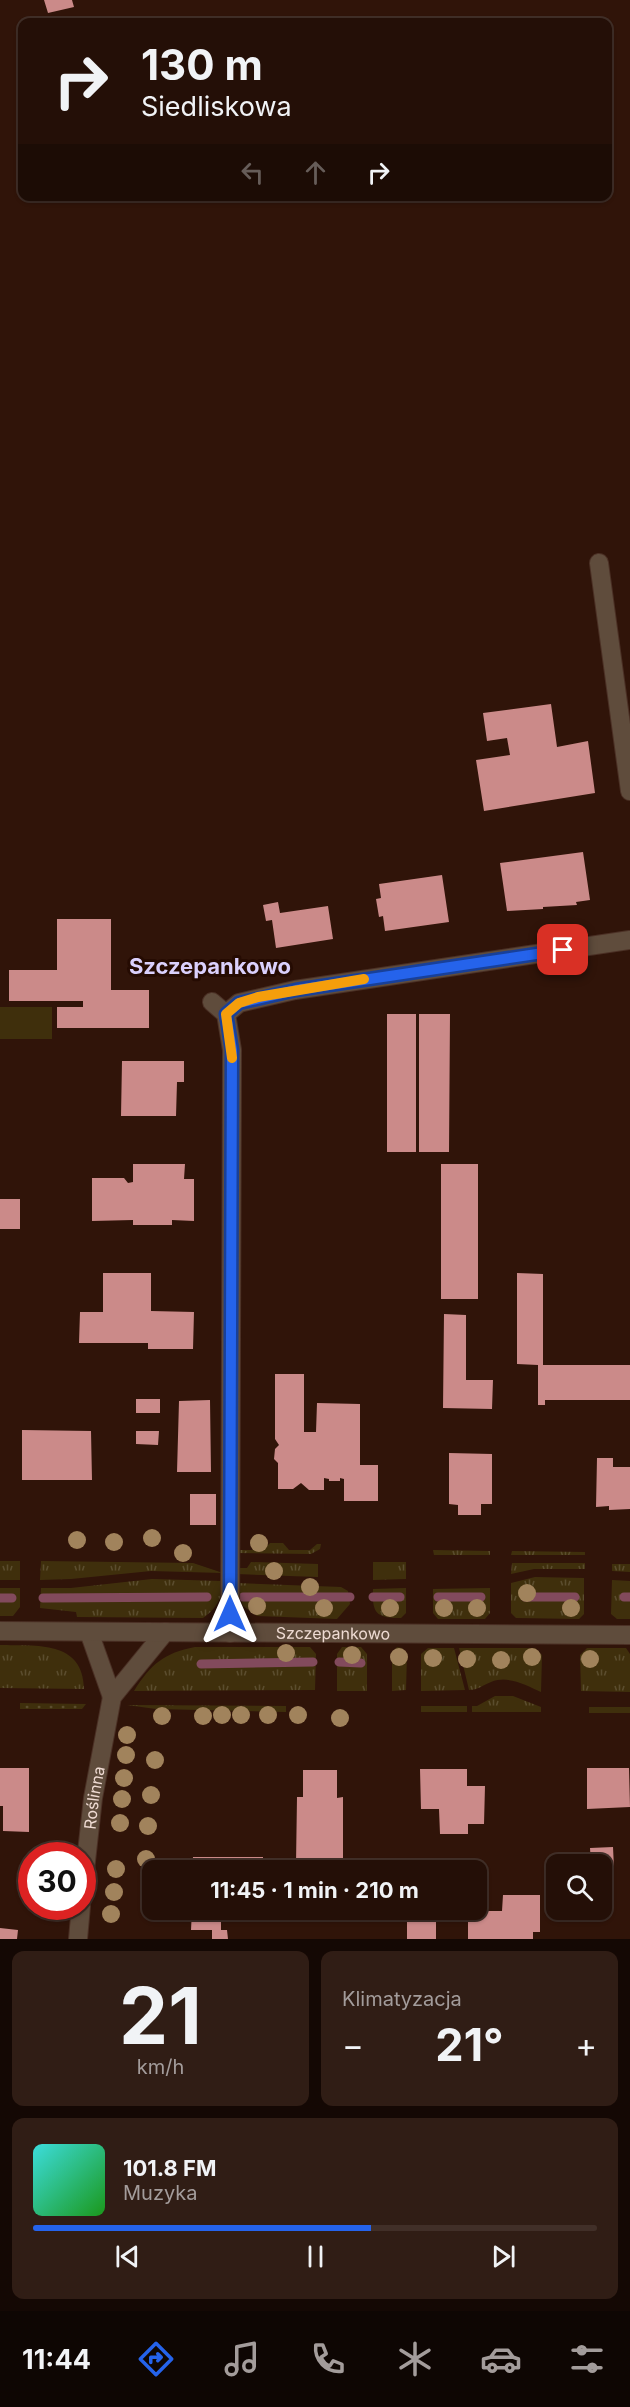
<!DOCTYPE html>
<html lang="pl">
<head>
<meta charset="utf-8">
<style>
  :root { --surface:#240f07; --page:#301d15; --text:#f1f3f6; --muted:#a39c9b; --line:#412f28; --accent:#2563eb }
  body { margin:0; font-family:Inter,sans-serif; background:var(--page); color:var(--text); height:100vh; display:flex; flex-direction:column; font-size:22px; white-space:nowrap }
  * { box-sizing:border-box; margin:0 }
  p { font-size:20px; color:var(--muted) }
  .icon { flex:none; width:33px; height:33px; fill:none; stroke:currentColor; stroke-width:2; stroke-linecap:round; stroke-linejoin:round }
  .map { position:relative; height:1939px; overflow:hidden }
  .side { display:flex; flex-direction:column; gap:12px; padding:12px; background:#140804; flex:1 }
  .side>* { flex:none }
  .guide { position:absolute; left:18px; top:18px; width:594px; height:183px; border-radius:12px; box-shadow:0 2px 4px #0004,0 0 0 2px var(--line); background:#240f07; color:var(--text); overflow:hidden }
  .buttons { position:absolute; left:546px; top:1854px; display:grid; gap:12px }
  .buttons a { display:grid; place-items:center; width:66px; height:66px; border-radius:12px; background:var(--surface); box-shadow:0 2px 4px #0004,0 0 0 2px var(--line); font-size:30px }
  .speed { position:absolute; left:18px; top:1842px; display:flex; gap:12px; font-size:30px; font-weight:700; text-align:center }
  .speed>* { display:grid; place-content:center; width:78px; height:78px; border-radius:50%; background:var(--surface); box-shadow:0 2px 4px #0004,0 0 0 2px var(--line); line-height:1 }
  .speed .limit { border:9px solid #d22; background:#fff; color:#111 }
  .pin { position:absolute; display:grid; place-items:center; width:51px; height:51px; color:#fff; margin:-26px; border-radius:12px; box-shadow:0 3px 9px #0006 }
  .me { position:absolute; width:66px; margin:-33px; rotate:0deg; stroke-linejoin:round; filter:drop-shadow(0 0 4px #0008) }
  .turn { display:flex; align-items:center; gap:21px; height:126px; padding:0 24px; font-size:27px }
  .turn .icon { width:78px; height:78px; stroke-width:2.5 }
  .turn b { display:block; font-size:42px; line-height:51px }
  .lanes { display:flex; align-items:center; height:57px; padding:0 24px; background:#0003; justify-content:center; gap:30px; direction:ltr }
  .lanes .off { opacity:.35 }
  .big { font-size:45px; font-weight:700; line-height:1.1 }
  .side .card { flex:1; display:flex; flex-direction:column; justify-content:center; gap:9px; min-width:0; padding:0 21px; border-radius:12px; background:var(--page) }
  .side .dial { align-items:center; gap:0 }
  .dial b { font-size:78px; line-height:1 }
  .song { display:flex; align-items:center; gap:18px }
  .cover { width:72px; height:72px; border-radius:9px; background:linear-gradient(135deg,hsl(180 70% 55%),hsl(120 70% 35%)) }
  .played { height:6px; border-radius:3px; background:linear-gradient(90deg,var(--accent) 60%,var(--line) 60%) }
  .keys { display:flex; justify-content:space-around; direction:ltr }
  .heat { display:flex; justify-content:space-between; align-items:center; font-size:33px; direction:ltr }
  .side .tiles { flex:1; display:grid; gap:12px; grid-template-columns:1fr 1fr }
  .card:last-child { grid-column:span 2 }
  .trip { position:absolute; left:142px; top:1860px; width:345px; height:60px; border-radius:12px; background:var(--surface); box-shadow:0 2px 4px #0004,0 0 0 2px var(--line); font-weight:700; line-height:60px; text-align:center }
  .tab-bar { display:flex; height:96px; justify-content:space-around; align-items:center; background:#0e0603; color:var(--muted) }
  .tab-bar .icon { width:42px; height:42px }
  .tab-bar .selected { color:var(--accent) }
  .tab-bar b { font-size:27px; color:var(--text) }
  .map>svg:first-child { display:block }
  .grass { fill:url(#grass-tufts) }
  .garden { fill:url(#garden-dots) }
  .pitch { fill:#3f2f0c }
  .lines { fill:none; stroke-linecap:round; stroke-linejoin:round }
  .stream { stroke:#824a5c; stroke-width:9 }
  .building { fill:#cb8a89 }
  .minor-casing { stroke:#4b3025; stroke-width:20 }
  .tertiary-casing { stroke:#4b3025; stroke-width:20 }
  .minor { stroke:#5f4c3c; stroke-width:18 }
  .tertiary { stroke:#5f4c3c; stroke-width:18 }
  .tree { fill:#a1835c }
  .route-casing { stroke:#184099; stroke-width:15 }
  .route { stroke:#2563eb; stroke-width:10 }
  .slow { stroke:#f59e0b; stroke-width:10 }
  .labels { text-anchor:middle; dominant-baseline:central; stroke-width:6; stroke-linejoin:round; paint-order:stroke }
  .street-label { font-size:16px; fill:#efdbd3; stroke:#250b02 }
  .district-label { font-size:22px; font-weight:bold; fill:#dad0fc; stroke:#250b02 }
</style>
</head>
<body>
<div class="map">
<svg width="630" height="1939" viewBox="0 0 630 1939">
  <defs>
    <pattern id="grass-tufts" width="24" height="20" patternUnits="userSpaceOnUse" patternTransform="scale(1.5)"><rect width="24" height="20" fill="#3f2f0c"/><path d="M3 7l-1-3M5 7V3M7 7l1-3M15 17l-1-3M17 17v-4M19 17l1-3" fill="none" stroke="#5b4d2e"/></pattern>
    <pattern id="garden-dots" width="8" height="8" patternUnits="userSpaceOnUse" patternTransform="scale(1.5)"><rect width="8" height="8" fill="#3f2f0c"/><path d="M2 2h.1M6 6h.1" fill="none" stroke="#5b4d2e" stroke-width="1.8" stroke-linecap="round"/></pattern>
  </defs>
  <rect width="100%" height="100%" fill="#301409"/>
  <path class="grass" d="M270 1543H283L289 1550H310L317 1544H321L320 1549 311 1554 236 1553 239 1550H263Z
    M433 1550 490 1551V1555H434Z
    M512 1551 585 1552V1555H511Z
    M0 1561H20V1580H0Z
    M41 1561 193 1563 223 1573 151 1571 71 1579 40 1580Z
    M251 1562 318 1564V1577L237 1574V1568H247Z
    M373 1562H406V1579L373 1580Z
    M512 1563H585V1569H534L511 1574Z
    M612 1564H630V1572L612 1571Z
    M535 1577 584 1578V1614L579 1619 516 1618 511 1613V1583Z
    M152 1579 223 1581C222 1599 217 1608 203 1618L77 1617 76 1612 40 1608 41 1588H71Z
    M612 1580 630 1581V1619H617L611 1614Z
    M236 1583 341 1587 348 1591 350 1604 337 1619 257 1616 243 1606Z
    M0 1588H20V1607L13 1616H0Z
    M406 1588V1613L401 1618C376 1618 372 1613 373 1589Z
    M490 1588V1613L485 1619H438L433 1613V1589Z
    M0 1645C36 1646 83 1640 84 1689L0 1688Z
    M195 1647H310L316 1654 315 1690 134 1691C151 1664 164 1653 195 1647Z
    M342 1647H361L367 1654V1691H337V1654Z
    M397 1647 402 1648 407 1654 406 1690 392 1691V1654Z
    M428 1648H454L465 1690 421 1691V1654Z
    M459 1648H535L542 1655 541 1692C526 1685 508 1675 491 1682 483 1685 478 1690 469 1690Z
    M587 1648H626L630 1654V1692L581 1691 580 1655Z
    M495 1696H513L541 1707V1712H472V1706H477Z
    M127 1705 286 1706V1712L156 1709Z
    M421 1706H467V1712H421Z
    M589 1707H630V1713H589Z"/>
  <path class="garden" d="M20 1703 86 1704 82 1709H20Z"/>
  <path class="pitch" d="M0 1007H52V1039H0Z"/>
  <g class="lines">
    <path class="stream" d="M243 1597H350
      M373 1597H400
      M438 1597H481
      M525 1597H575
      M624 1597H630
      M0 1598H12
      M43 1598 207 1597
      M339 1662 361 1663
      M201 1664 313 1662"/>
  </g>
  <path class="building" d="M44 0H72L74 7 48 13Z
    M551 704 557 747 588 741 595 793 484 811 476 760 510 755 507 738 487 741 483 713Z
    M583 852 590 900 576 902 577 905 543 907V909L507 911 500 863Z
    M442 875 449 922 385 931 383 916 379 917 376 899 381 898 379 884Z
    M278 902 280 913 328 906 333 939 276 948 272 920 266 921 263 905Z
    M57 919H111V990H149V1028H57V1007H83V1001H9V970H57Z
    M387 1014H416V1152H387Z
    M419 1014H450L449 1152H419Z
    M122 1061H184V1082H177L176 1116H121Z
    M133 1164H185L184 1179H194V1221L172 1220V1225H133V1220L92 1221V1178H124L128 1183 133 1182Z
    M441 1164H478V1299H441Z
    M0 1199H20V1229H0Z
    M103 1273H151V1311L194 1312 193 1349H148V1343H79L80 1312H103Z
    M517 1273 543 1274V1365H630V1400H545V1405H538V1365L517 1364Z
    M444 1314 466 1315V1380H493L492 1409 443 1408Z
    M275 1374H304V1432H316L317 1403 360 1404V1465H378V1501H344V1479L340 1478V1481H329V1479L324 1478V1490H309L301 1483 293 1489H278V1463L274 1459 275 1449 279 1445 275 1439Z
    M136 1399H160V1413H136Z
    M210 1400 211 1472H177L179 1401Z
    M22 1430 91 1431 92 1480H22Z
    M136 1431H159L158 1445 136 1444Z
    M449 1453 492 1454V1504H481V1515H458V1505L449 1504Z
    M597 1458H613V1467H630V1509L609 1510V1506L596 1507Z
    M190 1494H216V1525H190Z
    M0 1768H29V1832L3 1831V1806H0Z
    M587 1768H629L630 1807 587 1809Z
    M420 1769H467V1786H485L484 1824H468V1834H440L439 1809H421Z
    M303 1770H337V1798L343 1797V1864H296L297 1797H303Z
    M613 1847 614 1868 602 1869V1864H591L590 1848Z
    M193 1857H263V1870H192Z
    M503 1895H540V1932H533V1939H468V1911H502Z
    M192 1910H221V1930H227L228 1939H212V1930H191Z
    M407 1913H436V1939H407Z
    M0 1928 18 1930 17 1939H0Z"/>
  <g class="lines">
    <defs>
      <g id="minor">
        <path d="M599 563 630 791"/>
        <path d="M212 1002 226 1014 232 1050 230 1633"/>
        <path d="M226 1014 239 1003 295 990 630 940"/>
        <path d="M89 1632 112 1697"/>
        <path id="s1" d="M82 1897 93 1798 112 1697 165 1632"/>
        <path d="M78 1939 81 1906"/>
      </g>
      <g id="tertiary">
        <path id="s2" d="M0 1631 630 1635"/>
      </g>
    </defs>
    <use href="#minor" class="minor-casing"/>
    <use href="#tertiary" class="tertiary-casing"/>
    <use href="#minor" class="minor"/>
    <use href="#tertiary" class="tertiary"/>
  </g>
  <g class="tree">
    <circle cx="152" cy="1538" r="9"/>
    <circle cx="77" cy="1540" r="9"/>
    <circle cx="114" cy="1542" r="9"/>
    <circle cx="259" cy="1543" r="9"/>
    <circle cx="183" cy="1553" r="9"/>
    <circle cx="274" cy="1571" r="9"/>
    <circle cx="310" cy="1587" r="9"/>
    <circle cx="527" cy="1593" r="9"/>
    <circle cx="257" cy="1606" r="9"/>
    <circle cx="324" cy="1608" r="9"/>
    <circle cx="390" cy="1608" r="9"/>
    <circle cx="444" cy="1608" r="9"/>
    <circle cx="477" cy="1608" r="9"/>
    <circle cx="571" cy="1608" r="9"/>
    <circle cx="286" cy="1653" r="9"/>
    <circle cx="352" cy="1655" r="9"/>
    <circle cx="399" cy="1657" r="9"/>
    <circle cx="532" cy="1657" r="9"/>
    <circle cx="433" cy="1658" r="9"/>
    <circle cx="467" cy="1659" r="9"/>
    <circle cx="590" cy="1659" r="9"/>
    <circle cx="501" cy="1660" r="9"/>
    <circle cx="222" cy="1715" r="9"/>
    <circle cx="241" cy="1715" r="9"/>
    <circle cx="268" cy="1715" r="9"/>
    <circle cx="298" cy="1715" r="9"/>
    <circle cx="162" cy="1716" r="9"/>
    <circle cx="203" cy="1716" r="9"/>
    <circle cx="340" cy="1718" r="9"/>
    <circle cx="127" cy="1735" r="9"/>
    <circle cx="126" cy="1755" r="9"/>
    <circle cx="155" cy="1760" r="9"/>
    <circle cx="124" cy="1778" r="9"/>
    <circle cx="151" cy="1795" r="9"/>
    <circle cx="122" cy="1799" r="9"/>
    <circle cx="120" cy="1823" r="9"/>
    <circle cx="148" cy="1826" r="9"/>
    <circle cx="146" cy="1859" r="9"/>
    <circle cx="116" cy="1869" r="9"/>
    <circle cx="114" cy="1892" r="9"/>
    <circle cx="111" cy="1914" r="9"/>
  </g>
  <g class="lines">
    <defs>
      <path id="route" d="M230 1614 232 1050 226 1014 239 1003 296 990 563 950"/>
    </defs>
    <use href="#route" class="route-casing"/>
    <use href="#route" class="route"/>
    <path class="slow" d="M232 1058 226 1014 239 1003 258 997 364 979"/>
  </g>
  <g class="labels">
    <g class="street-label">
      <text stroke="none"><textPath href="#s2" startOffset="333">Szczepankowo</textPath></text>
      <text stroke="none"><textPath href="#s1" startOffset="100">Roślinna</textPath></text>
    </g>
    <g class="district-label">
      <text x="210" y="966">Szczepankowo</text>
    </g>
  </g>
</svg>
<div class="buttons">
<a><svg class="icon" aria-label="search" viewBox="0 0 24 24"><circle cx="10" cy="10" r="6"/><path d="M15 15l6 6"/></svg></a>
</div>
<div class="speed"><div class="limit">30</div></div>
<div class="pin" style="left:563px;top:950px;background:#d93025"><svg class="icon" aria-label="arrive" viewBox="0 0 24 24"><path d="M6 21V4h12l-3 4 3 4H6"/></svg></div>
<svg class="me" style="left:230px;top:1614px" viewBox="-20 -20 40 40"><path d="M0-17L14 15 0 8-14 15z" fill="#2563eb" stroke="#fff" stroke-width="4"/></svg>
<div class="trip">11:45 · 1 min · 210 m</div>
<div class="guide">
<div class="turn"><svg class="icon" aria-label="right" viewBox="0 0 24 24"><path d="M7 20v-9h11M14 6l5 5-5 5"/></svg><div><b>130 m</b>Siedliskowa</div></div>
<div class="lanes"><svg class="icon off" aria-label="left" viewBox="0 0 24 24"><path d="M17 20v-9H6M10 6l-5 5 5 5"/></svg><svg class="icon off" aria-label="ahead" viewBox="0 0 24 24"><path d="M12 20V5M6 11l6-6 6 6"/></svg><svg class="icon" aria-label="right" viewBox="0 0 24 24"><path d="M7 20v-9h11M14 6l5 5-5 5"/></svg></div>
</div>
</div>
<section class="side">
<div class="tiles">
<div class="card dial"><b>21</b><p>km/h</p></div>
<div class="card"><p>Klimatyzacja</p>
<div class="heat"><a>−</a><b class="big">21°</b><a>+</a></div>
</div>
<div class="card">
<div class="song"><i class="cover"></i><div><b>101.8 FM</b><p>Muzyka</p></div></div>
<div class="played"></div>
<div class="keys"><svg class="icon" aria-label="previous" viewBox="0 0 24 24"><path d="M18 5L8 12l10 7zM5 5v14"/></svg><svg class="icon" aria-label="pause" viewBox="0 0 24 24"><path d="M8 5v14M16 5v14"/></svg><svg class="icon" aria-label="next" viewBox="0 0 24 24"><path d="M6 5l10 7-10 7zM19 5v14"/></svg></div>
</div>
</div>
</section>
<nav class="tab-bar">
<b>11:44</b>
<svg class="icon selected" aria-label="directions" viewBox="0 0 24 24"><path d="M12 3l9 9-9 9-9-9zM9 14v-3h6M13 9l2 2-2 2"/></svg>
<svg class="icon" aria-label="music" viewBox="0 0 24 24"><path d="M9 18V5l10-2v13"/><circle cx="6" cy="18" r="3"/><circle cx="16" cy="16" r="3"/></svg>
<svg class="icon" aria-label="phone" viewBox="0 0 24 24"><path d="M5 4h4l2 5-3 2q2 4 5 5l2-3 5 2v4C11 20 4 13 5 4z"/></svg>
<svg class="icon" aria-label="climate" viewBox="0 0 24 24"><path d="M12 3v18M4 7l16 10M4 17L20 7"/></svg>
<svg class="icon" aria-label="car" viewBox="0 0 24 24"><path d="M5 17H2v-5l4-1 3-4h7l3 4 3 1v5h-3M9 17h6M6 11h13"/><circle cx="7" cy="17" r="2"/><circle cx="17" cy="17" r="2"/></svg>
<svg class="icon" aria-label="filters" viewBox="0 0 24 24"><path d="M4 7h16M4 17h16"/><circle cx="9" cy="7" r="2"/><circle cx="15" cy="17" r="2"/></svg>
</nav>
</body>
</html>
